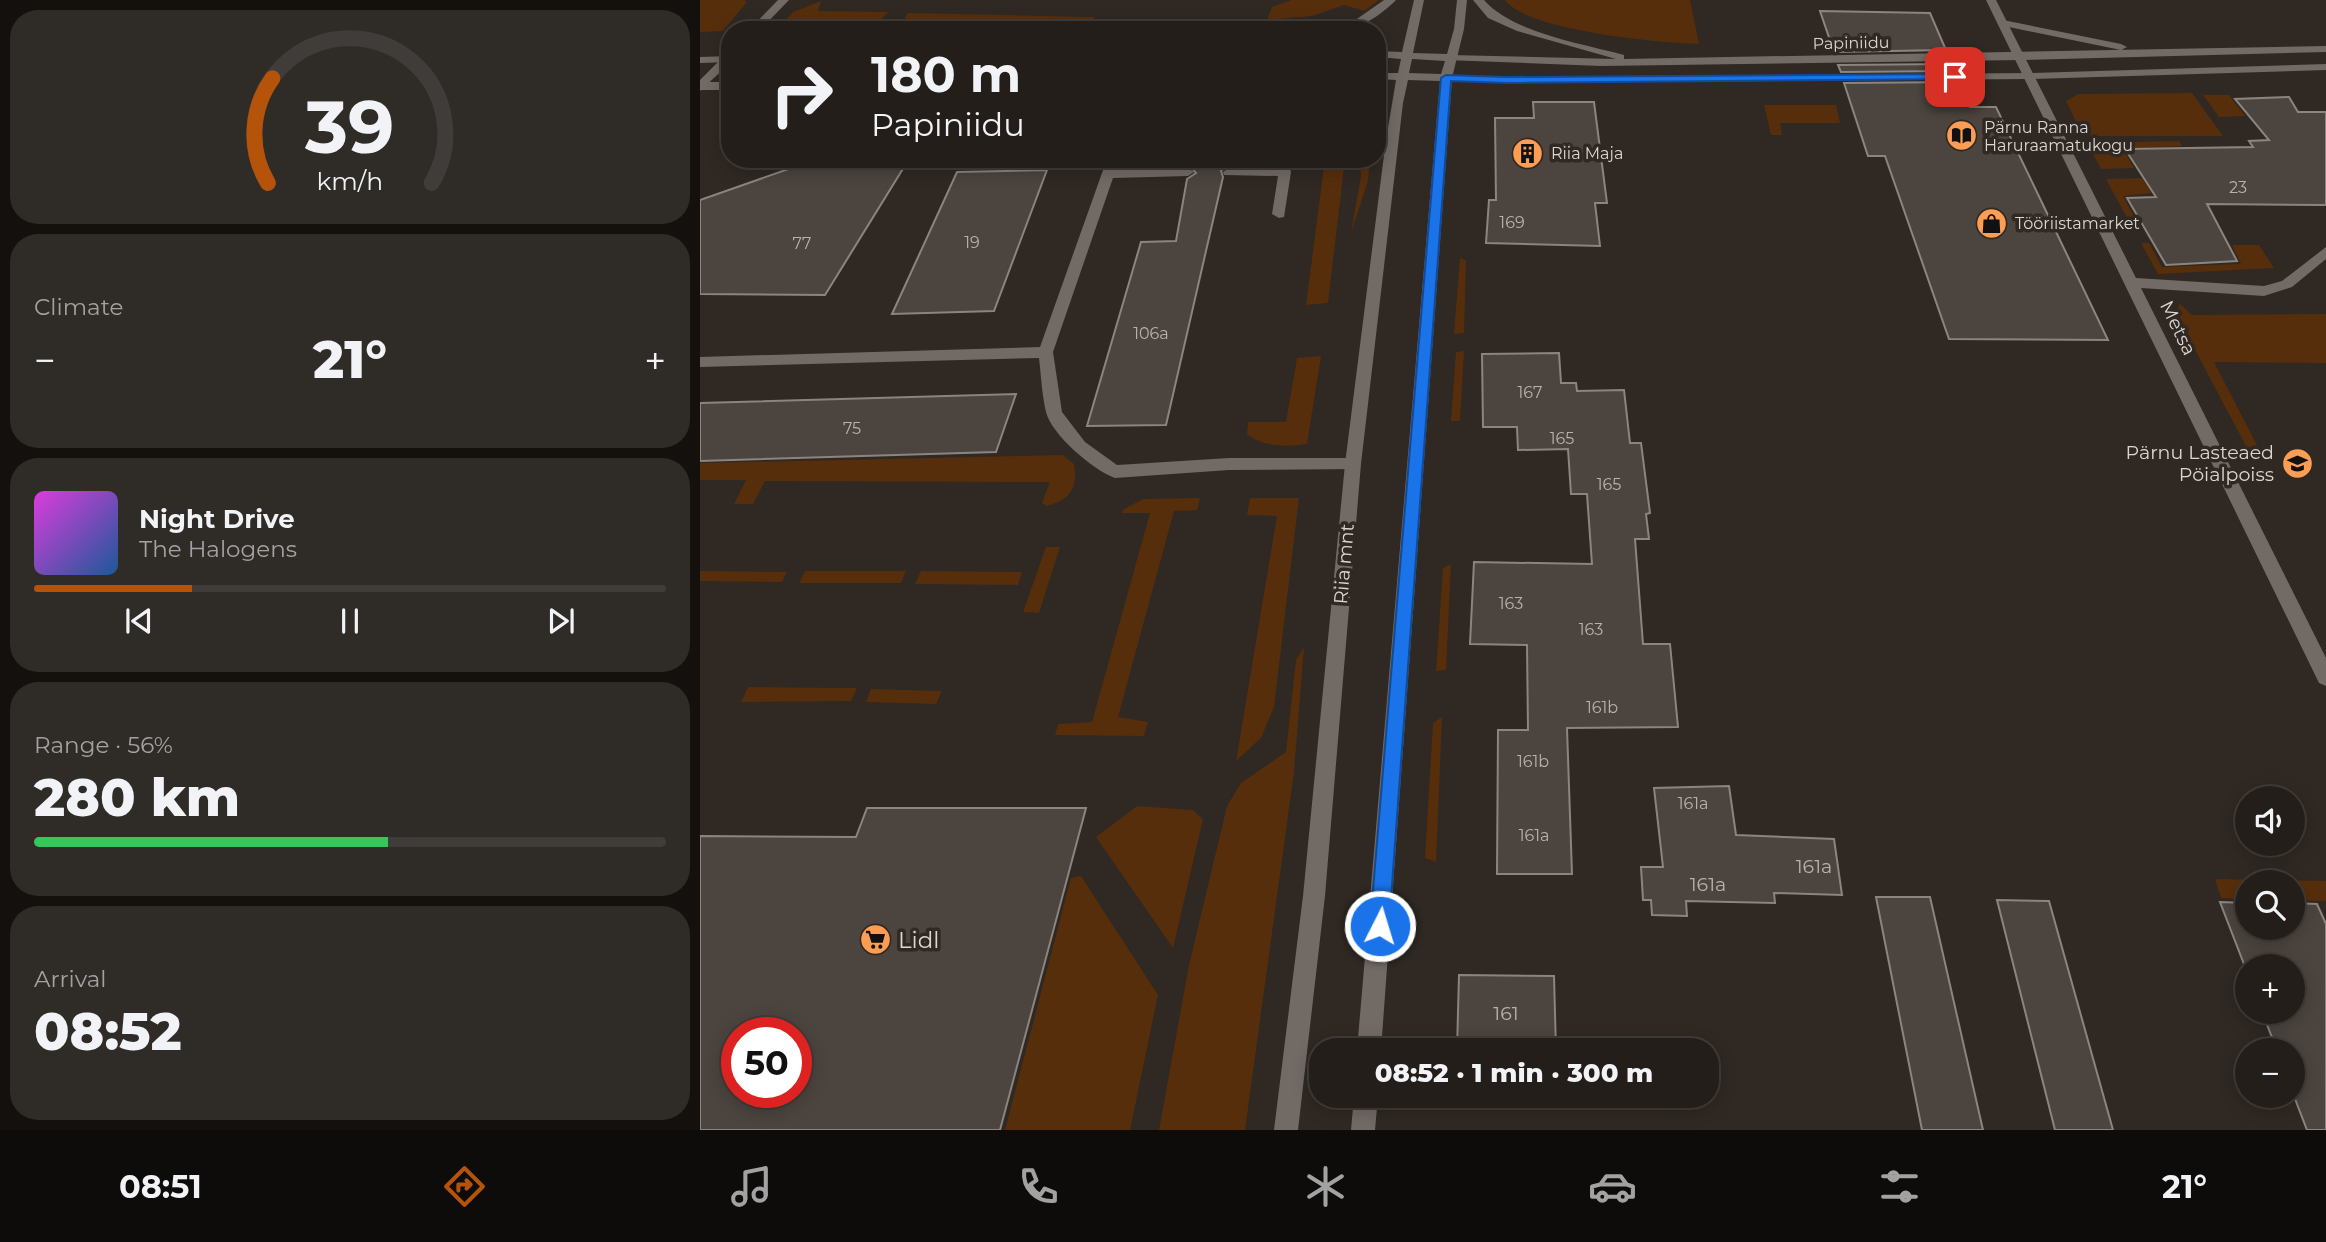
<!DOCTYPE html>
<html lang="en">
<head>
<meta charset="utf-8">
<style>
  :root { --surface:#231e1a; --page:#2f2b27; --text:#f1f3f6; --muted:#a3a2a2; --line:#403c39; --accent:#b45309 }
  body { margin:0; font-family:Montserrat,sans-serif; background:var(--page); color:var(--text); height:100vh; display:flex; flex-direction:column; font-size:26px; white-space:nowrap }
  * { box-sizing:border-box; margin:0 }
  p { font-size:23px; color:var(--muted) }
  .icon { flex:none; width:38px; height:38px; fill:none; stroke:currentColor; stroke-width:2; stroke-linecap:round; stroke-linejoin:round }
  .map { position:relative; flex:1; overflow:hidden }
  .details { display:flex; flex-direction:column; gap:10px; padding:10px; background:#13100e; width:700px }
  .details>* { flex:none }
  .guide { position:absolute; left:21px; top:21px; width:665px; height:147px; border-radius:28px; box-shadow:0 4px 18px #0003,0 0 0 2px var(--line); background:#231e1a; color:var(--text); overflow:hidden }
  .buttons { position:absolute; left:1535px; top:786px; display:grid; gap:14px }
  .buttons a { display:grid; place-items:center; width:70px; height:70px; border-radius:50%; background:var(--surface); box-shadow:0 4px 18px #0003,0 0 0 2px var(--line); font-size:35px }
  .speed { position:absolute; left:21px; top:1017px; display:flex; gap:14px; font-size:35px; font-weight:700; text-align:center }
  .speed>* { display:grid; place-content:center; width:91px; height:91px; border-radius:50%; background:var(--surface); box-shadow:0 4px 18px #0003,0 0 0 2px var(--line); line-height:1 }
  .speed .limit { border:10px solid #d22; background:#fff; color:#111 }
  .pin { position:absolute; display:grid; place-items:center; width:60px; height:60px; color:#fff; margin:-30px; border-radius:14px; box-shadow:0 4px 10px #0006 }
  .me { position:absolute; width:77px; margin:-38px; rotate:5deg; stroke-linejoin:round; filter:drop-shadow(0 0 5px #0008) }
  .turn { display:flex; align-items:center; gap:24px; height:147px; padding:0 35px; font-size:32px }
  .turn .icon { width:91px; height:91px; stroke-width:2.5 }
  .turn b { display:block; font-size:49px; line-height:60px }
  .big { font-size:52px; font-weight:800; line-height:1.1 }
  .details .tile { flex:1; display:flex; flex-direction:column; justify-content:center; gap:10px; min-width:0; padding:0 24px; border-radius:28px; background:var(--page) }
  .details .dial { align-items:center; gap:0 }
  .dial svg { height:182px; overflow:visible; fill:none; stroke:var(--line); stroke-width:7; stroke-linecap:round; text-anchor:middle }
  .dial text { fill:var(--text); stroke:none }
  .song { display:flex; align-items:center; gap:21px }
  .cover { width:84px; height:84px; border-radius:10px; background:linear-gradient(135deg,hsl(300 70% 55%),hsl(210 70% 35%)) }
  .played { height:7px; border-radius:4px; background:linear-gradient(90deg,var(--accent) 25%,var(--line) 25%) }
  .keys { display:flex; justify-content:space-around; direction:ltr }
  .heat { display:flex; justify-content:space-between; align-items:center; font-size:38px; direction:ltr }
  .charge { height:10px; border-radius:5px; background:linear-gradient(90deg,#34c759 56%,var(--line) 0) }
  .trip { position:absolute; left:609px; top:1038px; width:410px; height:70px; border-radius:28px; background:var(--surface); box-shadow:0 4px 18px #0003,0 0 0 2px var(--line); font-weight:800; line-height:70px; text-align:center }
  .tab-bar { display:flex; height:112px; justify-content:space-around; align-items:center; background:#0e0c0a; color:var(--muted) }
  .tab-bar .icon { width:49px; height:49px }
  .tab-bar .selected { color:var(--accent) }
  .tab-bar b { font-size:32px; color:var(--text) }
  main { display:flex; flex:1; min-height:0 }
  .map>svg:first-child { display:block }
  .green { fill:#562e0c }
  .building { fill:#4b443f; stroke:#8c847e; stroke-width:2; fill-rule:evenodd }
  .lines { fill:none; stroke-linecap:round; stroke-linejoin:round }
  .service { fill:#726a65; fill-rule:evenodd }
  .minor { fill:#726a65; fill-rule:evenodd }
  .tertiary { fill:#726a65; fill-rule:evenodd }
  .secondary { fill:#726a65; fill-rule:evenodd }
  .route { fill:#1a73e8; stroke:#114b97; stroke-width:2 }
  .labels { text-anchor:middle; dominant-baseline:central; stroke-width:7; stroke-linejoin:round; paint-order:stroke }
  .far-street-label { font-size:16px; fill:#dbd6d3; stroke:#2f2823 }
  .far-poi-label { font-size:16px; fill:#dbd6d3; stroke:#2f2823; text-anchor:start }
  .number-label { font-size:16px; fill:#b7b2ae }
  .street-label { font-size:19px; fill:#dbd6d3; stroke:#2f2823 }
  .poi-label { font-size:19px; fill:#dbd6d3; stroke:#2f2823; text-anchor:end }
  .near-number-label { font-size:19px; fill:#b7b2ae }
  .near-poi-label { font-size:23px; fill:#dbd6d3; stroke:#2f2823; text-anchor:start }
</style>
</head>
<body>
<main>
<section class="details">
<div class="tile dial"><svg viewBox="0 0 100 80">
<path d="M14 69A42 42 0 1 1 86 69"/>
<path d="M14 69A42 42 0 0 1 16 23" stroke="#b45309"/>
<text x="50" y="56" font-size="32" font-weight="700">39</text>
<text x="50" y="72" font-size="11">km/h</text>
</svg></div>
<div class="tile"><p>Climate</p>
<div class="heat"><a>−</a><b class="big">21°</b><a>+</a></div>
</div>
<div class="tile">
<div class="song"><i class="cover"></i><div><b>Night Drive</b><p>The Halogens</p></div></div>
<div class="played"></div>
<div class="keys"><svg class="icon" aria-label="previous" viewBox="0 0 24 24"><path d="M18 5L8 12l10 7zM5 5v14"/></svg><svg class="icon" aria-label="pause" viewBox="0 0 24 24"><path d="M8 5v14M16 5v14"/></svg><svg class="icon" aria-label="next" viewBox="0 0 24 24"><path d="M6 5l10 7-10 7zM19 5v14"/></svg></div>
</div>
<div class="tile"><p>Range · 56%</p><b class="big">280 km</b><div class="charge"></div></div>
<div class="tile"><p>Arrival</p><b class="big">08:52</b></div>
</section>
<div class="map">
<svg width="1626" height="1130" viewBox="0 0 1626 1130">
  <rect width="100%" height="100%" fill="#2f2823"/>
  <path class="green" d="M0 0H45L46 3 23 31 0 32Z
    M591 0H679L664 11 644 5 612 16 567 20 572 7Z
    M805 0H990L999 44C960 43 827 31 805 0Z
    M121 1 118 11 188 12 181 20 170 22 84 27 83 23 93 12Z
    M208 13 395 17 393 20 218 24 208 22 205 17Z
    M1492 93 1523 136H1383L1366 101 1378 94Z
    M1503 95H1529L1545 116 1519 117Z
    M1064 105H1136L1140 123H1080L1082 135H1071Z
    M1479 141 1482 146 1422 148 1434 168 1401 169 1387 143Z
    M625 159H645L628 303 606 305Z
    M660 159H670L668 181 651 233 661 176Z
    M1442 178 1452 193 1423 196 1441 229H1433L1406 179Z
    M1441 243H1449L1462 267 1541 264 1532 245H1559L1574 268 1458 274Z
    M760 258 766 260 764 333 754 334Z
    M1480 304 1492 315 1626 314V363L1514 362 1560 451 1548 450 1475 312Z
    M764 351 760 421H751L756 352Z
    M621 356 607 444C588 447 562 447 547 434L548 422H586L597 358Z
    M363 455 374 464C378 487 371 500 347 506L342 503 350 482 65 481 53 504H34L46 480H0V463Z
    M500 498 497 510 474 511 418 717 448 722 444 736 355 735 358 724 392 722 450 513H422L424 509 443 499Z
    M550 498H599L574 707 561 738 536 761 577 516 547 515Z
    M346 547H360L339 613 323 612Z
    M751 564 746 670 736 671 743 568Z
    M0 571 87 572 82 582 0 581Z
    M105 571H206L201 583H99Z
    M221 571 322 572 318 585 215 584Z
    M604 647 594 772 545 1130H459L489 965 527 806 541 783 586 752 596 660Z
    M48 687 157 688 151 701 41 702Z
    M171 689 242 691 236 704 166 702Z
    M742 717 736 861V862L725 858 733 723Z
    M437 806 493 810 503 819 473 948 396 837Z
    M381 876 458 995 430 1130H305L371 878Z
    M1515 879 1626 881V901L1593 900 1592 882H1547V899L1521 898Z"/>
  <path class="building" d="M1120 11 1230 13 1246 50 1134 52Z
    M1251 64 1255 71 1141 72 1138 65Z
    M1259 82 1270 107H1296L1408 340 1249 339 1185 156H1168L1144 83Z
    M1589 97 1598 112H1626V205L1507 204 1537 261 1466 265 1427 198 1456 197 1425 149 1553 147 1549 141 1569 140 1535 99Z
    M833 102H894L907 203H895L900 246 786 243 789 200H796L795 118H834Z
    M117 159H209L125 295 0 294V200Z
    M527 159 525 167 521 171 523 177 466 425 387 426 441 242 476 241 487 179 496 173 490 166 491 160Z
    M347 170 294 311 192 314 257 172Z
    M859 353 861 383H876L877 391 924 390 930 443H941L950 513 946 514 949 539H935L943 644H970L978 727 867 728 872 874H797L798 730H828L827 645 770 644 774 562 892 564 887 494H871L868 449 818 450 817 427H783L782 354Z
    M316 394 296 452 0 461V403Z
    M1029 786 1036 835 1134 839 1142 895 1074 893 1075 903 986 901 987 916 952 915 951 900H943L941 867H963L954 788Z
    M167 808H386L300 1130H0V836L156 837ZM37 1032H96V1092H37Z
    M1176 897H1230L1283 1130H1222Z
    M1297 900 1349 901 1413 1130H1355Z
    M1520 902 1547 903V928H1592V903L1617 904 1626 924V1130H1607L1592 1091V1050H1577L1562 1012H1592V966H1547V972Z
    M759 975 854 976 856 1050H757Z"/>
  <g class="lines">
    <path class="service" d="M78 0H89L60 30H49Z
      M407 159H419L416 170 488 168 494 172 488 176 413 178 353 352 362 412 385 442 417 465 529 458H653L659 459 661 464 659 469 529 470 415 478C394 471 351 434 346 412 342 395 341 375 339 358L0 367V357L340 347Z
      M529 168 590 169 591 172 584 217 579 218 572 214 578 176 524 175 523 172Z"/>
    <path class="minor" d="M1286 0H1296L1436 278 1564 286 1582 281 1626 247V259L1592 287 1564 296 1441 288 1626 658V686L1619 683Z
      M30 56V63L0 91V80L23 57Z"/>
    <path class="tertiary" d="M773 0H784C813 33 881 43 924 55V59L1626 46V52L1321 60 901 66 746 60V56L750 55 916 59 817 31 788 18Z
      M1303 20 1421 44 1427 47 1421 50 1299 25 1298 23Z
      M1626 64V70L1330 79 807 83 746 81 740 78 746 75 807 77 1330 73Z"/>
    <path class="secondary" d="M684 0H696C679 17 659 30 635 30L654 21Z
      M714 0H724L713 53 747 54 754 29 757 0H767L764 29 752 78 681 1050H657L740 81 708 80 703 103 661 464 625 896 598 1130H574L603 896 645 464 684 155 677 145V131L686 140 696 80 677 79V73H698L701 59 677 57V51L702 52ZM712 59 745 61 741 74 709 73Z
      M30 56V62L0 63V57Z
      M0 82H30V90H0Z
      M654 1096H678L675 1130H651Z"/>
  </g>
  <path class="route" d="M1255 74 1260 77 1259 79 807 83 751 81 689 926 687 933 680 936 672 933 670 926 741 78 746 75 807 77Z"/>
  <defs>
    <symbol id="library-disc" viewBox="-11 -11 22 22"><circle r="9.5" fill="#fc9d53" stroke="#2f2823"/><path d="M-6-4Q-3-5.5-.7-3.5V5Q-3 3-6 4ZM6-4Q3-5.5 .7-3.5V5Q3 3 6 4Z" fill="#111"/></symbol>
    <symbol id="building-disc" viewBox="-11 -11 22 22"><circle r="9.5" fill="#fc9d53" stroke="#2f2823"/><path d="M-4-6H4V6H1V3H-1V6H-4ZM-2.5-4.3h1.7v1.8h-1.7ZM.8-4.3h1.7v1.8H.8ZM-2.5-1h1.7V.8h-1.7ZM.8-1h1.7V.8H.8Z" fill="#111"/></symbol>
    <symbol id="shop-disc" viewBox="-11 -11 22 22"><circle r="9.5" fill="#fc9d53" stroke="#2f2823"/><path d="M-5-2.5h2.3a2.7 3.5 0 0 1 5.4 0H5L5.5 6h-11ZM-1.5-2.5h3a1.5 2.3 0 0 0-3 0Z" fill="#111"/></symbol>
    <symbol id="school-disc" viewBox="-11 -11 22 22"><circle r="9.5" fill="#fc9d53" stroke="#2f2823"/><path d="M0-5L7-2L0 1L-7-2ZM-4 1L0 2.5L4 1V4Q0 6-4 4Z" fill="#111"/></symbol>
    <symbol id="supermarket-disc" viewBox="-11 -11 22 22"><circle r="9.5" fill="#fc9d53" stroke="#2f2823"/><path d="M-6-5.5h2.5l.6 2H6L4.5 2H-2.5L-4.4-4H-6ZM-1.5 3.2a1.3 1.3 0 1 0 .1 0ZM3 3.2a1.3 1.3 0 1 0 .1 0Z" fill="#111"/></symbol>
  </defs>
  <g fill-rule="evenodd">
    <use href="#library-disc" x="1244" y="118" width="35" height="35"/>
    <use href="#building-disc" x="810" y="136" width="35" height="35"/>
    <use href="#shop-disc" x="1274" y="206" width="35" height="35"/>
    <use href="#school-disc" x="1580" y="446" width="35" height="35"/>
    <use href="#supermarket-disc" x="158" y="922" width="35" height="35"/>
  </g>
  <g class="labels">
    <g class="far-street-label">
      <text transform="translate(1151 43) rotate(-1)">Papiniidu</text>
    </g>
    <g class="far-poi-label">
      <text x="1284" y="127">Pärnu Ranna<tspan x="1284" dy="18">Haruraamatukogu</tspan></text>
      <text x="851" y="153">Riia Maja</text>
      <text x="1315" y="223">Tööriistamarket</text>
    </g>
    <g class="number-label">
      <text x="1538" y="187">23</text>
      <text x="812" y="222">169</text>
      <text x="272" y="242">19</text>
      <text x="102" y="243">77</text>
      <text x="451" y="333">106a</text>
      <text x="830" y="392">167</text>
      <text x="152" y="428">75</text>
      <text x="862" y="438">165</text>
      <text x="909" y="484">165</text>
      <text x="811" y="603">163</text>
      <text x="891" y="629">163</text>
      <text x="902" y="707">161b</text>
      <text x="833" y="761">161b</text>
      <text x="993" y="803">161a</text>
      <text x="834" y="835">161a</text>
    </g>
    <g class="street-label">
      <text transform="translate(1478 328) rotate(64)">Metsa</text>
      <text transform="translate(644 564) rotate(-85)">Riia mnt</text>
    </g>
    <g class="poi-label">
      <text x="1574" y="452">Pärnu Lasteaed<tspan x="1574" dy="22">Pöialpoiss</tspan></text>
    </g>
    <g class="near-number-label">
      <text x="1114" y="866">161a</text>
      <text x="1008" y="884">161a</text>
      <text x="806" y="1013">161</text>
    </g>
    <g class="near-poi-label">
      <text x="198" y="940">Lidl</text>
    </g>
  </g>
</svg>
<div class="buttons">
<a><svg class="icon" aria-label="sound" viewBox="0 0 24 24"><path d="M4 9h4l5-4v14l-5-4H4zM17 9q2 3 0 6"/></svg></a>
<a><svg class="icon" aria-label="search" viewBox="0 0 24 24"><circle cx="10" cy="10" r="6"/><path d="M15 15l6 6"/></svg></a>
<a>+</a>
<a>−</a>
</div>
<div class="speed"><div class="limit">50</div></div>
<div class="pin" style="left:1255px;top:77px;background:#d93025"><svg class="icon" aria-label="arrive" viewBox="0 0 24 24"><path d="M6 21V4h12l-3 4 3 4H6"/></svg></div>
<svg class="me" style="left:680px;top:926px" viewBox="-20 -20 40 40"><circle r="17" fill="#1a73e8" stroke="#fff" stroke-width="3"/><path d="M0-11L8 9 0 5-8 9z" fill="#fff"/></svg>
<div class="trip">08:52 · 1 min · 300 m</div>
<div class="guide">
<div class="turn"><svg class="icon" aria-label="right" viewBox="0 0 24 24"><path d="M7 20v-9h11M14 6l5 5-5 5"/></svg><div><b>180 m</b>Papiniidu</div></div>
</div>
</div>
</main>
<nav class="tab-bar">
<b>08:51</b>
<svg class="icon selected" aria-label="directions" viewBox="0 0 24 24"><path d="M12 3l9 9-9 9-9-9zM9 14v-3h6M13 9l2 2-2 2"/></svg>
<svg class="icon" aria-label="music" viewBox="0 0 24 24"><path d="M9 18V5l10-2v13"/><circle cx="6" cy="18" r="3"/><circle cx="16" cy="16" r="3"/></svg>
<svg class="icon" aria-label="phone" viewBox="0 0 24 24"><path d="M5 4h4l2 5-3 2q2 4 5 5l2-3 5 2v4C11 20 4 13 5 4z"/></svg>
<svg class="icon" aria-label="climate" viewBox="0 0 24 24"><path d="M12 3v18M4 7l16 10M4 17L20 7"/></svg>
<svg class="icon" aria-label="car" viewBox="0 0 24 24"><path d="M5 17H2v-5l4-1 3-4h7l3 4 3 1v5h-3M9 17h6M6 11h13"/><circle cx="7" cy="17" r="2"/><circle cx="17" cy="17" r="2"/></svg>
<svg class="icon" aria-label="filters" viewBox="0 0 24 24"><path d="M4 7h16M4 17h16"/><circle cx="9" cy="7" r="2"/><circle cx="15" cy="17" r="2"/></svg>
<b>21°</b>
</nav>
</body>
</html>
